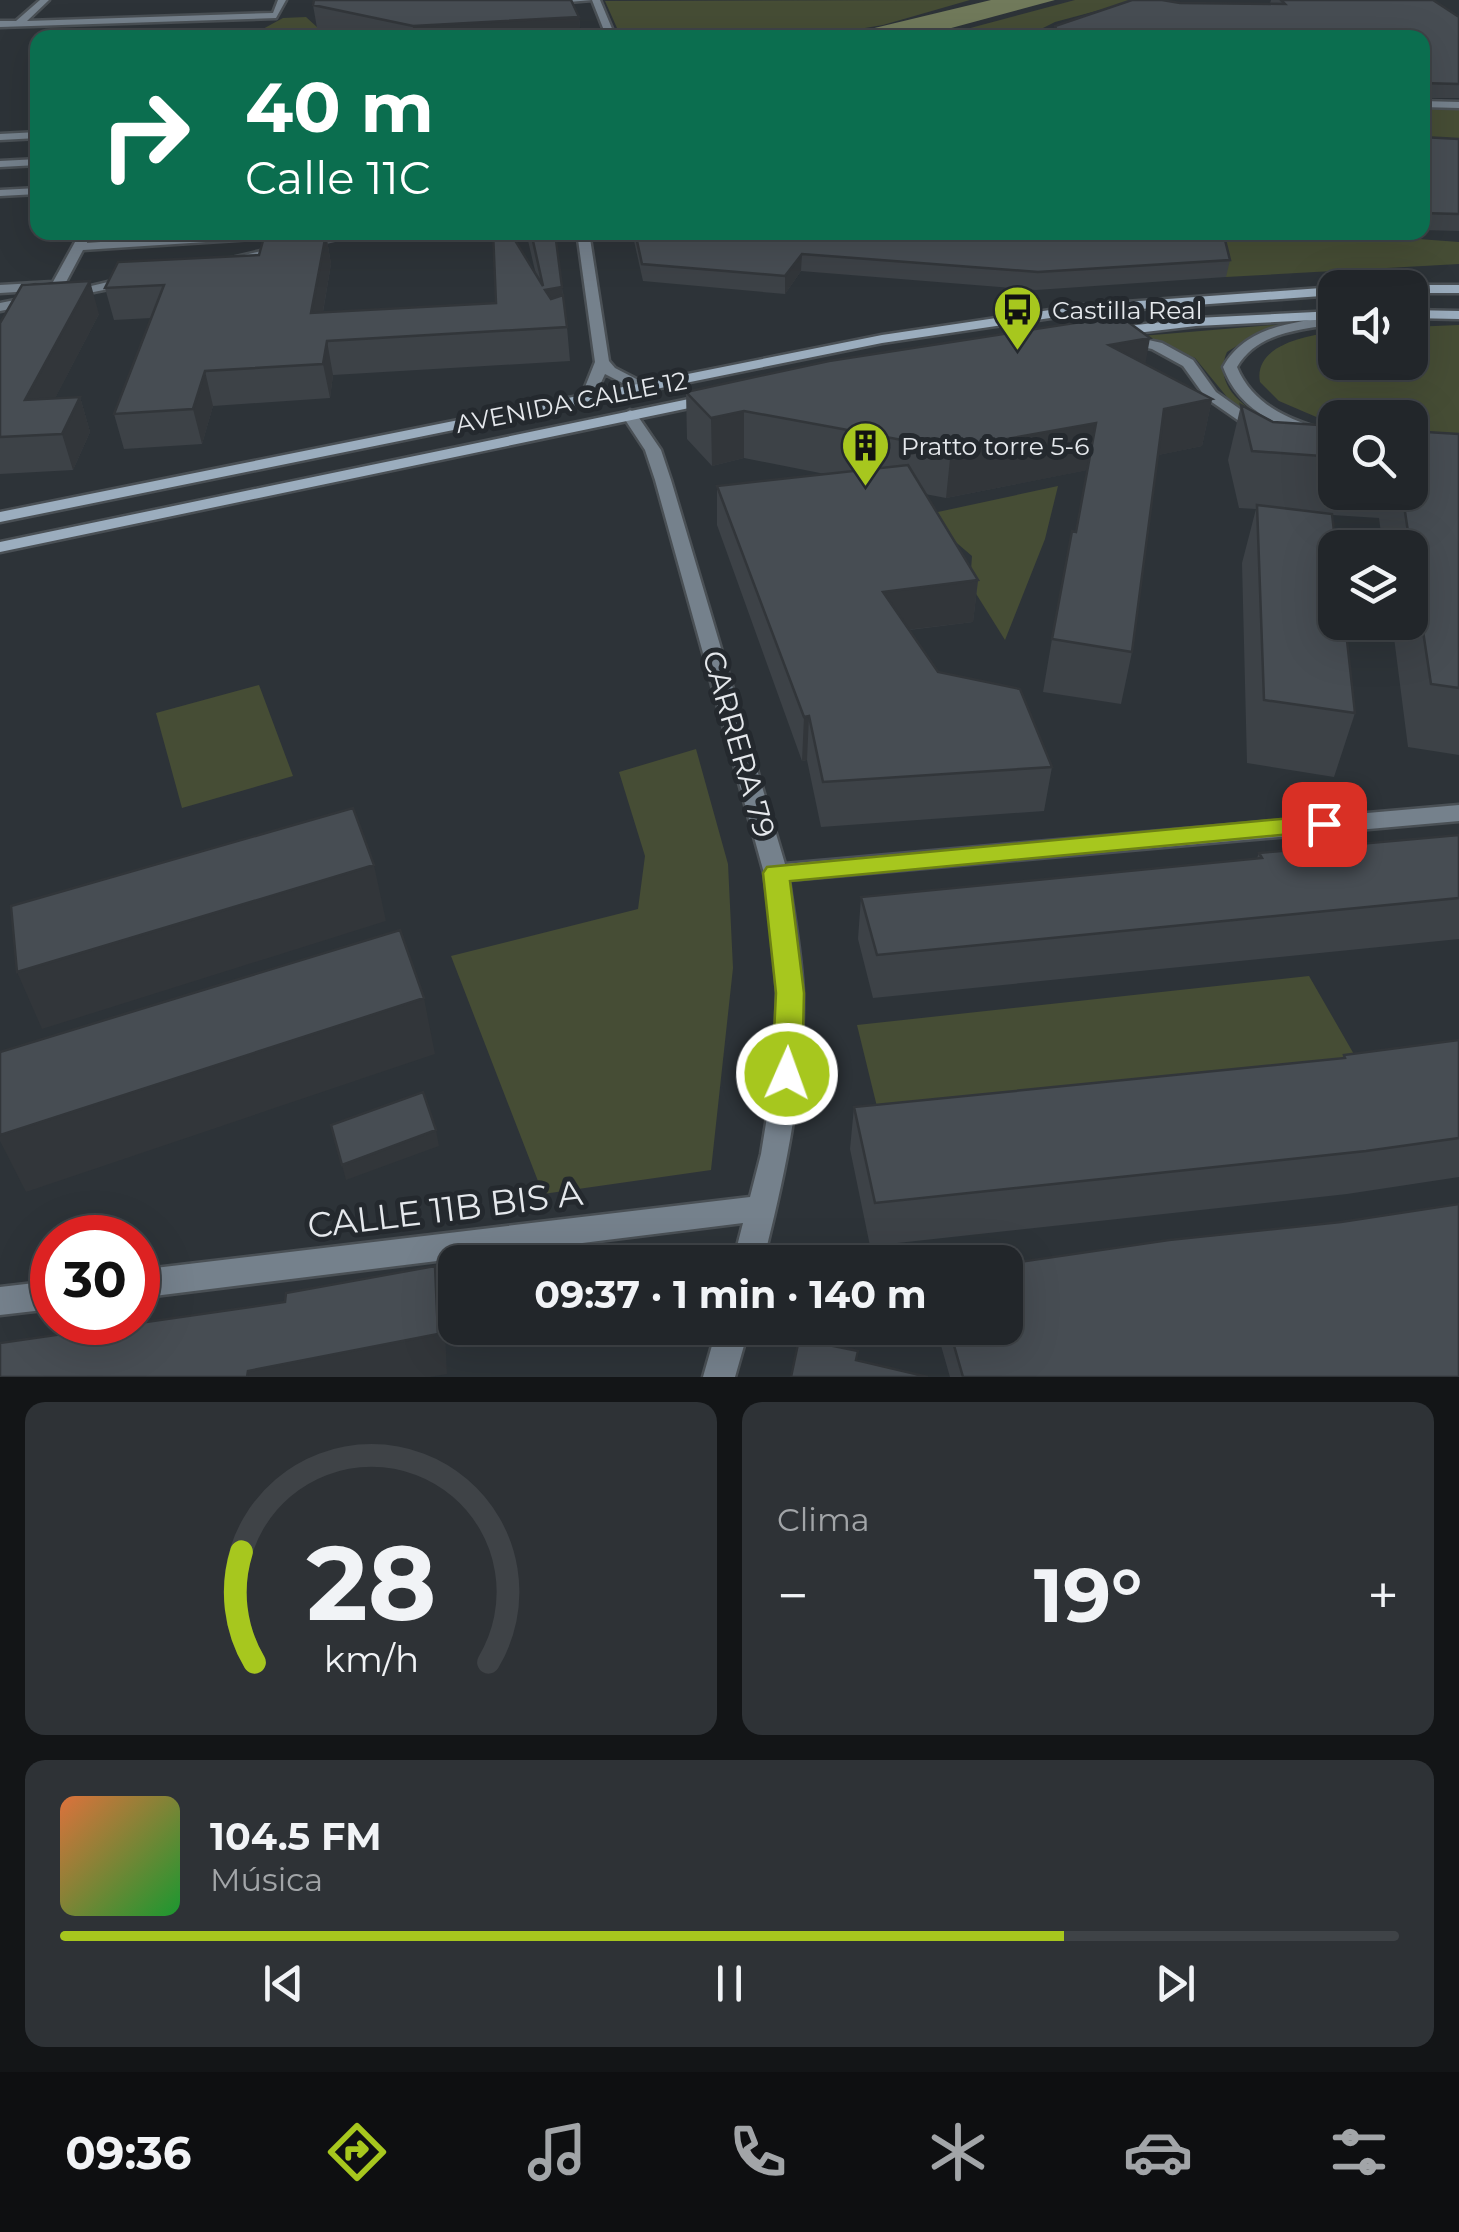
<!DOCTYPE html>
<html lang="es">
<head>
<meta charset="utf-8">
<style>
  :root { --surface:#22262a; --page:#2e3236; --text:#f1f3f6; --muted:#a2a5a8; --line:#3f4347; --accent:#a7c71e }
  body { margin:0; font-family:Montserrat,sans-serif; background:var(--page); color:var(--text); height:100vh; display:flex; flex-direction:column; font-size:38px; white-space:nowrap }
  * { box-sizing:border-box; margin:0 }
  p { font-size:32px; color:var(--muted) }
  .icon { flex:none; width:55px; height:55px; fill:none; stroke:currentColor; stroke-width:2; stroke-linecap:round; stroke-linejoin:round }
  .map { position:relative; height:1377px; overflow:hidden }
  .drawer { display:flex; flex-direction:column; gap:25px; padding:25px; background:#131517; flex:1 }
  .drawer>* { flex:none }
  .hud { position:absolute; left:30px; top:30px; width:1400px; height:210px; border-radius:20px; box-shadow:0 10px 40px #0002,0 0 0 2px var(--line); background:#0b6e4f; color:#fff; overflow:hidden }
  .fabs { position:absolute; left:1318px; top:270px; display:grid; gap:20px }
  .fabs a { display:grid; place-items:center; width:110px; height:110px; border-radius:20px; background:var(--surface); box-shadow:0 10px 40px #0002,0 0 0 2px var(--line); font-size:50px }
  .speed { position:absolute; left:30px; top:1215px; display:flex; gap:20px; font-size:50px; font-weight:700; text-align:center }
  .speed>* { display:grid; place-content:center; width:130px; height:130px; border-radius:50%; background:var(--surface); box-shadow:0 10px 40px #0002,0 0 0 2px var(--line); line-height:1 }
  .speed .limit { border:15px solid #d22; background:#fff; color:#111 }
  .pin { position:absolute; display:grid; place-items:center; width:85px; height:85px; color:#fff; margin:-42px; border-radius:20px; box-shadow:0 5px 15px #0006 }
  .me { position:absolute; width:110px; margin:-55px; rotate:2deg; stroke-linejoin:round; filter:drop-shadow(0 0 8px #0008) }
  .turn { display:flex; align-items:center; gap:35px; height:210px; padding:0 50px; font-size:45px }
  .turn .icon { width:130px; height:130px; stroke-width:2.5 }
  .turn b { display:block; font-size:70px; line-height:85px }
  .big { font-size:75px; font-weight:700; line-height:1.1 }
  .drawer .card { flex:1; display:flex; flex-direction:column; justify-content:center; gap:15px; min-width:0; padding:0 35px; border-radius:20px; background:var(--page) }
  .drawer .dial { align-items:center; gap:0 }
  .dial svg { height:260px; overflow:visible; fill:none; stroke:var(--line); stroke-width:7; stroke-linecap:round; text-anchor:middle }
  .dial text { fill:var(--text); stroke:none }
  .song { display:flex; align-items:center; gap:30px }
  .cover { width:120px; height:120px; border-radius:15px; background:linear-gradient(135deg,hsl(20 70% 55%),hsl(130 70% 35%)) }
  .played { height:10px; border-radius:5px; background:linear-gradient(90deg,var(--accent) 75%,var(--line) 75%) }
  .keys { display:flex; justify-content:space-around; direction:ltr }
  .heat { display:flex; justify-content:space-between; align-items:center; font-size:55px; direction:ltr }
  .drawer .tiles { flex:1; display:grid; gap:25px; grid-template-columns:1fr 1fr }
  .card:last-child { grid-column:span 2 }
  .trip { position:absolute; left:438px; top:1245px; width:585px; height:100px; border-radius:20px; background:var(--surface); box-shadow:0 10px 40px #0002,0 0 0 2px var(--line); font-weight:700; line-height:100px; text-align:center }
  .tabs { display:flex; height:160px; justify-content:space-around; align-items:center; background:#0e0f11; color:var(--muted) }
  .tabs .icon { width:70px; height:70px }
  .tabs .on { color:var(--accent) }
  .tabs b { font-size:45px; color:var(--text) }
  .map>svg:first-child { display:block }
  .green { fill:#464d35 }
  .water { fill:#717a5b }
  .lines { fill:none; stroke-linecap:round; stroke-linejoin:round }
  .minor-casing { stroke:#4a5055; stroke-width:5 }
  .tertiary-casing { stroke:#4a5055; stroke-width:5 }
  .secondary-casing { stroke:#4a5055; stroke-width:5 }
  .minor { fill:#75818c; fill-rule:evenodd }
  .tertiary { fill:#75818c; fill-rule:evenodd }
  .secondary { fill:#9badbe; fill-rule:evenodd }
  .wall { fill:#3d4247 }
  .shaded-wall { fill:#32363a }
  .building { fill:#474d53; stroke:#32363a; stroke-width:2.5 }
  .route { fill:#a7c71e; stroke:#6d8114; stroke-width:2.5 }
  .labels { text-anchor:middle; dominant-baseline:central; stroke-width:10; stroke-linejoin:round; paint-order:stroke }
  .far-poi-label { font-size:25px; fill:#e5e8ec; stroke:#24292e; text-anchor:start }
  .far-street-label { font-size:25px; fill:#e5e8ec; stroke:#24292e }
  .street-label { font-size:30px; fill:#e5e8ec; stroke:#24292e }
  .near-street-label { font-size:35px; fill:#e5e8ec; stroke:#24292e }
</style>
</head>
<body>
<div class="map">
<svg width="1459" height="1377" viewBox="0 0 1459 1377">
  <rect width="100%" height="100%" fill="#2d3338"/>
  <path class="green" d="M970 0 883 25 811 37H621L605 1Z
    M1075 0H1137L1055 22 1035 32 1034 37 933 38Z
    M306 17 318 28 342 37 246 38 283 18Z
    M1423 109H1459V143L1423 141Z
    M1325 232 1459 242V264L1226 277 1215 233Z
    M1285 324 1251 337 1227 352C1203 406 1300 434 1335 449L1236 408 1195 358 1141 336Z
    M1459 325V440L1410 438V418H1335V425L1279 401 1260 382C1253 345 1308 335 1335 332V362H1410V327Z
    M1058 486 1045 539 1005 640 970 584 972 556 924 515Z
    M259 685 293 776 182 808 156 713Z
    M696 749 728 864 733 968 711 1170 543 1194 451 956 638 909 645 856 619 772Z
    M1309 976 1359 1063 880 1119 857 1025Z"/>
  <path class="water" d="M991 0H1055L918 37H837Z"/>
  <g class="lines">
    <defs>
      <path id="minor" d="M40 0H49L27 21 273 13 278 0H286L276 18 0 27V21H16Z
        M542 0H600L616 38H607L592 0 545 4Z
        M1422 101 1459 102V108L1422 107Z
        M38 132V138L0 140V134Z
        M38 159V165L0 167V161Z
        M38 188V194L0 196V190Z
        M238 232H306L300 236 83 250 57 299H47L48 290 0 293V285L53 282 80 233H88L87 243Z
        M341 232H367L225 265 219 261Z
        M577 232H589L609 361 615 368 646 384V390H636L605 374 593 400H583L581 397 595 362Z
        M133 276 139 280 138 283 69 297 62 293Z
        M35 296 42 300 40 303 0 311V303Z
        M630 410 635 412 661 450 671 480 785 864 1459 805V821L789 880C794 918 802 957 803 995 804 1087 785 1175 763 1262H733L743 1223 138 1298V1270L750 1197 761 1154 774 1074 777 993 772 929 764 873 655 480 645 450 622 415Z
        M52 1281V1309L0 1315V1287Z
        M717 1328H749L735 1377H703Z"/>
      <path id="tertiary" d="M1335 316V324C1300 330 1257 332 1237 367 1254 408 1295 422 1335 433V443C1288 430 1241 416 1223 367 1246 326 1292 323 1335 316Z
        M1126 335 1162 343 1193 360 1216 392 1268 429 1265 432H1255L1206 398 1183 366 1152 349 1121 342V336Z"/>
      <path id="secondary" d="M1410 285H1459V293H1410V288H1404Z
        M1335 287V295L1084 313 882 343 0 522V512L882 335 1084 305Z
        M1410 310 1459 311V319L1410 318Z
        M1335 311V319L1196 326 1111 336 1104 332 1111 328 1196 318Z
        M713 394 721 399 718 402 0 552V542Z"/>
    </defs>
    <use href="#minor" class="minor-casing"/>
    <use href="#tertiary" class="tertiary-casing"/>
    <use href="#secondary" class="secondary-casing"/>
    <use href="#minor" class="minor"/>
    <use href="#tertiary" class="tertiary"/>
    <use href="#secondary" class="secondary"/>
  </g>
  <path class="wall" d="M1271 0H1433L1459 17V98H1422V38H1053L1055 26 1180 3 1270 4Z
    M313 5 579 17 581 38H358L317 28Z
    M1422 137 1459 139V231L1422 230Z
    M526 232H555L567 327 570 361 333 375 330 398 213 406 202 444 124 449 114 414 151 318 114 320 105 288 259 255 326 234 331 264 323 312 496 303 536 275Z
    M632 232H1223L1230 260 1226 277 1036 290 801 271 785 294 643 281Z
    M99 314 55 398 80 397 90 432 73 470 0 474V323Z
    M1146 364 1212 399 1202 446 1158 455 1132 652 1121 704 1043 692 1052 639 1076 532 1087 470 946 498 925 494 978 580 973 622 909 630 938 672 1052 767 1044 811 821 827 807 760 802 761 717 525V486L825 474 744 458 712 466 687 439 686 392Z
    M1241 405 1273 422 1335 426V492H1410L1459 434V755L1408 747 1392 622H1410V548H1383L1379 518 1332 515 1355 713 1334 777 1247 763 1242 563 1256 509 1239 508 1228 460Z
    M1459 835V939L873 998 858 939 861 897 1257 858 1259 853Z
    M1459 1040V1177L1347 1194 870 1246 850 1149 854 1107 1342 1058 1344 1055Z
    M1341 1222 1459 1377H950L936 1328H1005Z"/>
  <path class="shaded-wall" d="M579 17 581 38H414L413 26Z
    M326 234 331 264 317 346 311 313Z
    M802 254 801 271 785 294V276Z
    M90 281 99 314 36 435 25 400Z
    M562 287 565 319 545 290Z
    M1150 338 1142 383 1109 345Z
    M327 341 333 375 330 398 323 364Z
    M205 371 213 406 202 444 193 409Z
    M80 397 90 432 73 470 62 434Z
    M1212 399 1202 446 1154 456 1164 409Z
    M744 411V458L712 466 711 418Z
    M1096 423 1088 470 946 498 951 449Z
    M978 580 973 622 880 633 883 592Z
    M809 716 807 760 802 761 804 717Z
    M374 865 386 921 42 1029 17 972Z
    M424 998 435 1054 26 1192 0 1141V1135Z
    M436 1130 439 1146 346 1180 342 1165Z
    M435 1266 444 1306 447 1374 430 1377H247L248 1371Z"/>
  <path class="building" d="M314 0H571L579 17 413 26 313 5Z
    M1132 0H1162L1180 3 1285 4 1281 0H1433L1459 17V84L1422 83V38H1059L1055 26Z
    M1422 137 1459 139V214L1422 213Z
    M493 232H510L543 286 531 232H555L562 287 545 290 551 299 563 295 567 327 327 341 323 364 205 371 193 409 114 414 164 285 105 288 118 262 259 255 264 237 326 234 311 313 496 303Z
    M635 232H1223L1230 260 1038 272 802 254 785 276 642 264Z
    M90 281 25 400 80 397 62 434 0 437V323L22 285Z
    M1120 316 1150 338 1109 345 1212 399 1164 409 1132 652 1052 639 1072 531 1076 532 1096 423 951 449 744 411 711 418 686 392 829 361Z
    M1241 405 1273 422 1335 426V457L1252 451Z
    M1410 431 1459 434V688L1431 684 1402 492H1410Z
    M908 465 978 580 883 592 938 672 1020 689 1052 767 823 782 809 716 804 717 717 486Z
    M1257 505 1332 514 1336 548 1335 622H1345L1355 713 1264 700Z
    M353 808 374 865 17 972 11 906Z
    M1459 835V898L877 955 861 897 1262 858 1259 853Z
    M400 930 424 998 0 1135V1052Z
    M1459 1040V1138L1366 1151 875 1203 854 1107 1345 1058 1344 1055Z
    M423 1092 436 1130 342 1165 331 1125Z
    M1459 1204V1377H963L949 1328H1005V1264L1169 1240 1341 1222Z
    M435 1266 438 1334 248 1371 247 1377H0V1343L285 1302 286 1293Z
    M799 1339 858 1351 856 1360 928 1377H791Z"/>
  <path class="route" d="M1324 815 1333 818 1337 824 1333 830 790 881 804 993 802 1074 798 1083 787 1087 777 1083 772 1074 776 993 763 873 767 867Z"/>
  <defs>
    <symbol id="bus-pin" viewBox="-11 -11 22 30"><path d="M0 17L-7.5 6A9.5 9.5 0 1 1 7.5 6Z" fill="#a7c71e" stroke="#24292e"/><path d="M-5-6H5V4H4V6H2V4H-2V6H-4V4H-5ZM-3.5-4V0h7V-4ZM-3.5 1.2v1.5H-2V1.2ZM2 1.2v1.5H3.5V1.2Z" fill="#111"/></symbol>
    <symbol id="building-pin" viewBox="-11 -11 22 30"><path d="M0 17L-7.5 6A9.5 9.5 0 1 1 7.5 6Z" fill="#a7c71e" stroke="#24292e"/><path d="M-4-6H4V6H1V3H-1V6H-4ZM-2.5-4.3h1.7v1.8h-1.7ZM.8-4.3h1.7v1.8H.8ZM-2.5-1h1.7V.8h-1.7ZM.8-1h1.7V.8H.8Z" fill="#111"/></symbol>
  </defs>
  <g fill-rule="evenodd">
    <use href="#bus-pin" x="990" y="282" width="55" height="75"/>
    <use href="#building-pin" x="838" y="418" width="55" height="75"/>
  </g>
  <g class="labels">
    <g class="far-poi-label">
      <text x="1052" y="310">Castilla Real</text>
      <text x="901" y="446">Pratto torre 5-6</text>
    </g>
    <g class="far-street-label">
      <text transform="translate(571 402) rotate(-11)">AVENIDA CALLE 12</text>
    </g>
    <g class="street-label">
      <text transform="translate(739 744) rotate(74)">CARRERA 79</text>
    </g>
    <g class="near-street-label">
      <text transform="translate(445 1209) rotate(-7)">CALLE 11B BIS A</text>
    </g>
  </g>
</svg>
<div class="fabs">
<a><svg class="icon" aria-label="sound" viewBox="0 0 24 24"><path d="M4 9h4l5-4v14l-5-4H4zM17 9q2 3 0 6"/></svg></a>
<a><svg class="icon" aria-label="search" viewBox="0 0 24 24"><circle cx="10" cy="10" r="6"/><path d="M15 15l6 6"/></svg></a>
<a><svg class="icon" aria-label="layers" viewBox="0 0 24 24"><path d="M12 4l9 5-9 5-9-5zM3 14l9 5 9-5"/></svg></a>
</div>
<div class="speed"><div class="limit">30</div></div>
<div class="pin" style="left:1324px;top:824px;background:#d93025"><svg class="icon" aria-label="arrive" viewBox="0 0 24 24"><path d="M6 21V4h12l-3 4 3 4H6"/></svg></div>
<svg class="me" style="left:787px;top:1074px" viewBox="-20 -20 40 40"><circle r="17" fill="#a7c71e" stroke="#fff" stroke-width="3"/><path d="M0-11L8 9 0 5-8 9z" fill="#fff"/></svg>
<div class="trip">09:37 · 1 min · 140 m</div>
<div class="hud">
<div class="turn"><svg class="icon" aria-label="right" viewBox="0 0 24 24"><path d="M7 20v-9h11M14 6l5 5-5 5"/></svg><div><b>40 m</b>Calle 11C</div></div>
</div>
</div>
<section class="drawer">
<div class="tiles">
<div class="card dial"><svg viewBox="0 0 100 80">
<path d="M14 69A42 42 0 1 1 86 69"/>
<path d="M14 69A42 42 0 0 1 10 35" stroke="#a7c71e"/>
<text x="50" y="56" font-size="32" font-weight="700">28</text>
<text x="50" y="72" font-size="11">km/h</text>
</svg></div>
<div class="card"><p>Clima</p>
<div class="heat"><a>−</a><b class="big">19°</b><a>+</a></div>
</div>
<div class="card">
<div class="song"><i class="cover"></i><div><b>104.5 FM</b><p>Música</p></div></div>
<div class="played"></div>
<div class="keys"><svg class="icon" aria-label="previous" viewBox="0 0 24 24"><path d="M18 5L8 12l10 7zM5 5v14"/></svg><svg class="icon" aria-label="pause" viewBox="0 0 24 24"><path d="M8 5v14M16 5v14"/></svg><svg class="icon" aria-label="next" viewBox="0 0 24 24"><path d="M6 5l10 7-10 7zM19 5v14"/></svg></div>
</div>
</div>
</section>
<nav class="tabs">
<b>09:36</b>
<svg class="icon on" aria-label="directions" viewBox="0 0 24 24"><path d="M12 3l9 9-9 9-9-9zM9 14v-3h6M13 9l2 2-2 2"/></svg>
<svg class="icon" aria-label="music" viewBox="0 0 24 24"><path d="M9 18V5l10-2v13"/><circle cx="6" cy="18" r="3"/><circle cx="16" cy="16" r="3"/></svg>
<svg class="icon" aria-label="phone" viewBox="0 0 24 24"><path d="M5 4h4l2 5-3 2q2 4 5 5l2-3 5 2v4C11 20 4 13 5 4z"/></svg>
<svg class="icon" aria-label="climate" viewBox="0 0 24 24"><path d="M12 3v18M4 7l16 10M4 17L20 7"/></svg>
<svg class="icon" aria-label="car" viewBox="0 0 24 24"><path d="M5 17H2v-5l4-1 3-4h7l3 4 3 1v5h-3M9 17h6M6 11h13"/><circle cx="7" cy="17" r="2"/><circle cx="17" cy="17" r="2"/></svg>
<svg class="icon" aria-label="filters" viewBox="0 0 24 24"><path d="M4 7h16M4 17h16"/><circle cx="9" cy="7" r="2"/><circle cx="15" cy="17" r="2"/></svg>
</nav>
</body>
</html>
